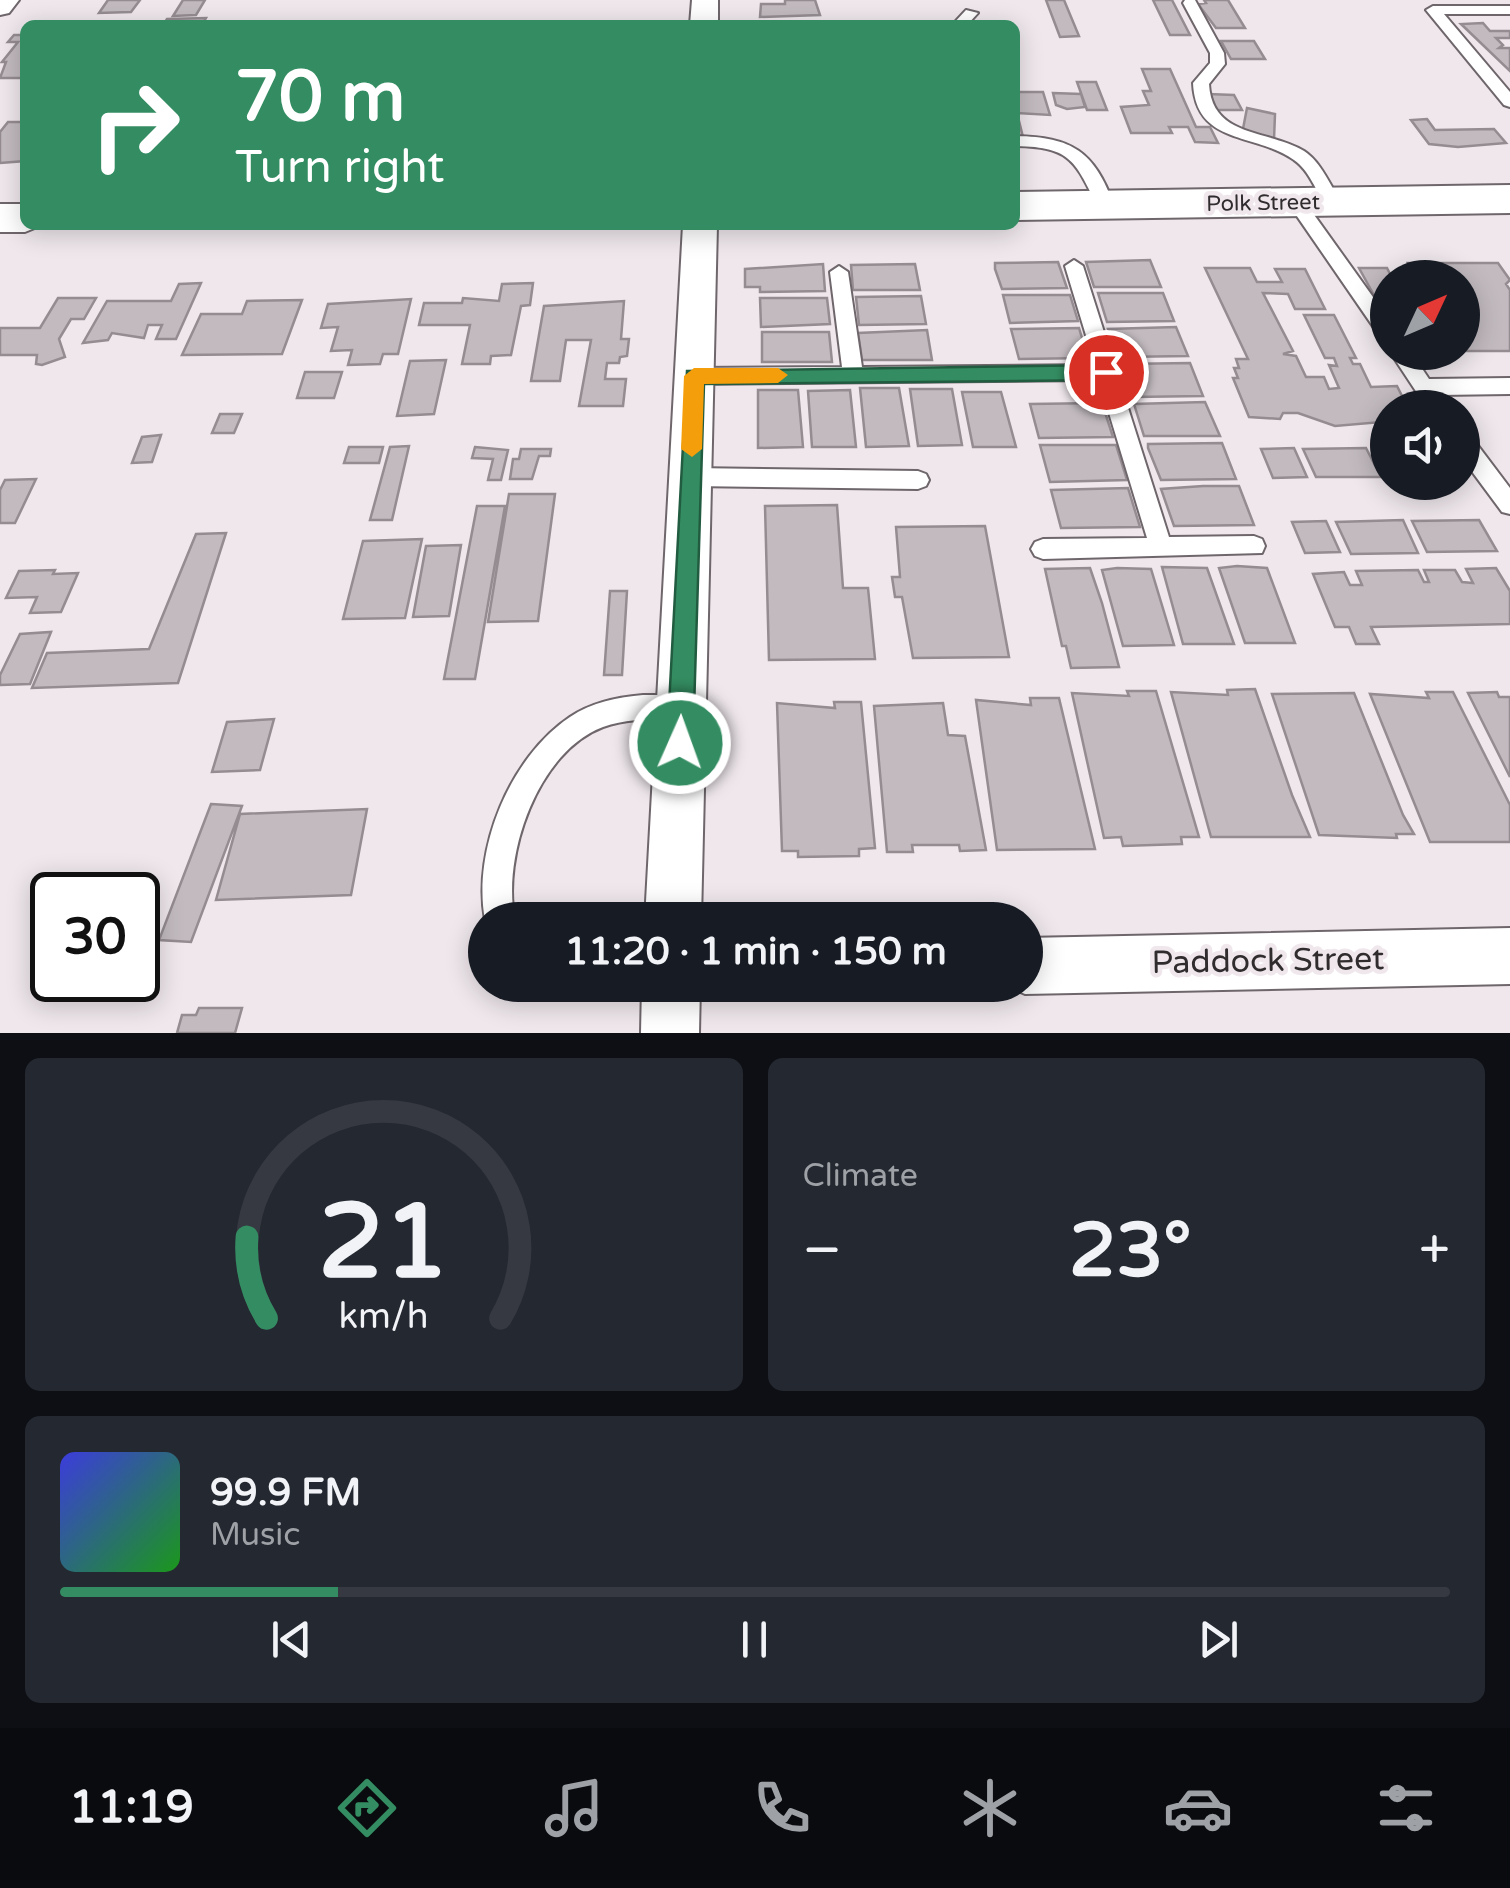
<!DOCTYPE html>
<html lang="en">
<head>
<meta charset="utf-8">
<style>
  :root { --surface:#171b24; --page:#242831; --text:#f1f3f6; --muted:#9ea1a6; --line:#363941; --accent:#348d62 }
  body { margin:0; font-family:"Varela Round",sans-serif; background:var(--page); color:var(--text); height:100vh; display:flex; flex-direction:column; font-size:38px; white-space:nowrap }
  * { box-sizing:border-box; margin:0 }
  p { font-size:32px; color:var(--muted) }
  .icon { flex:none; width:55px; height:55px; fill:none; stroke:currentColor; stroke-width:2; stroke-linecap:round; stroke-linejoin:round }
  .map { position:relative; height:1033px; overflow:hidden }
  .sheet { display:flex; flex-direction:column; gap:25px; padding:25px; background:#0d0f14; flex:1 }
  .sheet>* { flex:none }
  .hud { position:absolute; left:20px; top:20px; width:1000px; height:210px; border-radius:15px; box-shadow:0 5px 25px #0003; background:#348d62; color:#fff; overflow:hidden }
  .needle { width:65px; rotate:46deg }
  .fabs { position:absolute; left:1370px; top:260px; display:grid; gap:20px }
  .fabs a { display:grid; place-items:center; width:110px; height:110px; border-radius:50%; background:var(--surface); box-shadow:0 5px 25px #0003; font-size:50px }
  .speed { position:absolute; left:30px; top:872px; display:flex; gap:20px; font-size:50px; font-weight:700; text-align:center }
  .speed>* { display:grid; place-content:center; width:130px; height:130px; border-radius:50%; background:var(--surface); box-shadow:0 5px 25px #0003; line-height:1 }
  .speed .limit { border:5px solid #111; border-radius:15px; background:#fff; color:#111 }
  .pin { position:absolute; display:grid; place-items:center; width:85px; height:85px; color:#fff; margin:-42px; border:5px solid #fff; border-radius:50%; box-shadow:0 2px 10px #0007 }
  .me { position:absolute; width:110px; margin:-55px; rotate:2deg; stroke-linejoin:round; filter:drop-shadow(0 0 8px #0008) }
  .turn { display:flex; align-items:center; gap:35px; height:210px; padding:0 50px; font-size:45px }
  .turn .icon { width:130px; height:130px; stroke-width:2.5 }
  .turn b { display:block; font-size:70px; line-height:85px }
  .big { font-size:75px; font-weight:800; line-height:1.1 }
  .sheet .widget { flex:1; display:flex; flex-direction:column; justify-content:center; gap:15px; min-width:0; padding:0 35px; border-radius:15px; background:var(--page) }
  .sheet .dial { align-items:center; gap:0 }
  .dial svg { height:260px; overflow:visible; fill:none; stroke:var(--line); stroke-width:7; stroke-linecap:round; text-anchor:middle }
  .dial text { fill:var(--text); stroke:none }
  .song { display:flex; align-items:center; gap:30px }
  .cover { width:120px; height:120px; border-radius:15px; background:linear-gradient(135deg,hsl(240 70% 55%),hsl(120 70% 35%)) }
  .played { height:10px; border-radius:5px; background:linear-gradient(90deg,var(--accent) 20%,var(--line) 20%) }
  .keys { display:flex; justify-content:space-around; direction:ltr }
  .heat { display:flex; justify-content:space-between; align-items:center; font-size:55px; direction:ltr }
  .sheet .tiles { flex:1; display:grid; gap:25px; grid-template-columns:1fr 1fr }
  .widget:last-child { grid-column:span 2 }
  .trip { position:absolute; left:468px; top:902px; width:575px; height:100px; border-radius:50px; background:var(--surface); box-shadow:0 5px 25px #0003; font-weight:800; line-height:100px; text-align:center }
  .menu { display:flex; height:160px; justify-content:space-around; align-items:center; background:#090b0e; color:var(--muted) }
  .menu .icon { width:70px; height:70px }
  .menu .current { color:var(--accent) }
  .menu b { font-size:45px; color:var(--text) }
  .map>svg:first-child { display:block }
  .building { fill:#c2babf; stroke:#948c91; stroke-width:2.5 }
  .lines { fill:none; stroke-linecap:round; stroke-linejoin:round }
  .service-casing { stroke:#6e666b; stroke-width:4 }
  .minor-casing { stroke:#6e666b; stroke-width:4 }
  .primary-casing { stroke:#6e666b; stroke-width:4 }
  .service { fill:#fff; fill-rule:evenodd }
  .minor { fill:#fff; fill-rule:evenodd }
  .primary { fill:#fff; fill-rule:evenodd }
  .route { fill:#348d62; stroke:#225c40; stroke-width:2.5 }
  .slow { fill:#f59e0b }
  .labels { text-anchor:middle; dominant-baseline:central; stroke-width:9; stroke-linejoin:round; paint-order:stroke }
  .far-street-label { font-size:22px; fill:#302c2e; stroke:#efe7ec }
  .near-street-label { font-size:32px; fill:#302c2e; stroke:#efe7ec }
</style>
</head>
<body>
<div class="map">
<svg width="1510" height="1033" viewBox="0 0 1510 1033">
  <rect width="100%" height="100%" fill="#efe7ec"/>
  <path class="building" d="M108 0H140L131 12 99 13Z
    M183 0H205L196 15 173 16Z
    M785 0H815L820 15 760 17 761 4H785Z
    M1046 0H1064L1079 36 1060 37Z
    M1153 0H1172L1190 35H1170Z
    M1204 0H1228L1245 28H1216L1198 4 1206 3Z
    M206 18 202 25H163L167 19Z
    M1483 23 1490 31H1510V38H1496L1503 45 1499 48H1510V71L1461 24Z
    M14 35H25V73L21 78H0L6 62H2L18 42H8Z
    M1221 41H1254L1265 59H1231Z
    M1142 69H1170L1196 127H1210L1218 143 1195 142 1188 127H1169L1172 133H1131L1121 107 1149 105 1143 91H1151Z
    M1077 82H1096L1107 110H1087Z
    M1015 92H1043L1050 115 1017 113 1023 137H1015Z
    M1053 93 1081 94 1085 107 1067 109 1056 105Z
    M1208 94 1234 95 1242 110H1215Z
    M1247 108 1275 114 1274 140 1242 134Z
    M1427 119 1435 130 1494 129 1506 143 1458 147 1429 144 1411 120Z
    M8 122H25V161L0 163V132Z
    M1150 260 1161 287H1094L1086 262Z
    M1058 262 1067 288 1002 289 995 269V263Z
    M1408 263H1498L1510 280 1506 284 1510 290V351H1462V278H1416Z
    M823 264 825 291 760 292V287H745V269Z
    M915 264 920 290H853L851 265Z
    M1205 268H1250L1257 282H1282L1275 269H1305L1325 309H1295L1288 294 1263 293 1293 351 1283 354 1296 356 1306 377H1324L1329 389 1339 388 1329 365 1337 366 1334 358H1325L1304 315H1334L1356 358H1350L1353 364H1360L1371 387 1397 386 1408 408H1388V426H1383L1381 422 1335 426 1298 413H1283L1280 419 1249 417 1233 378H1238L1234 368H1239L1236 359H1248Z
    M1359 268H1387L1392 278H1388V308H1381Z
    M201 283 176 339H156L162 325H148L144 338 112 333 108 340 83 343 107 301H171L179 284Z
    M533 283 530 305 521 306 511 355 491 356 490 364H462L470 325H419L424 303H462L463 298 499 301 502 284Z
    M1098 293H1163L1174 321 1107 322Z
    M1003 295H1070L1078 321 1010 323Z
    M921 296 926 324 859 325 856 297Z
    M58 298H96L84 319H71L59 339 65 357 42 365 36 364 37 355H0V328H40Z
    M760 298H827L830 324 761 327Z
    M411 299 398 354H383L380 364 348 365 352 350 331 351 338 327 321 328 328 304Z
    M302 300 282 354 182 355 201 314H242L247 301Z
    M624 301 621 339H629L627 356 620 357 619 363H607L605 379H626L623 406H579L591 340H566L560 381H531L544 306Z
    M1176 327 1188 356 1118 357 1108 329Z
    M1079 328 1088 358 1019 359 1011 329Z
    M927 330 932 360H862L858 333Z
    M762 332H829L832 362H762Z
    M446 360 434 414 397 416 410 361Z
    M1190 363 1203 396 1132 397 1121 368 1122 364Z
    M305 372H342L334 398H297Z
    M860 388H899L909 446 866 447Z
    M910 389H952L962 445 918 446Z
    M758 390H798L803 447 758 448Z
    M850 390 856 447H812L808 391Z
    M962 392H1001L1016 447H973Z
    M1205 402 1220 436H1144L1134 404Z
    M1102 403 1113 437 1039 438 1030 404Z
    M220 414H242L234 433H212Z
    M161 435 152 462 132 463 142 437Z
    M1222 443 1236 479 1161 480 1148 448V444Z
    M1040 445H1116L1127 480 1050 482Z
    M409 446 392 520H370L390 447Z
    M349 447H383L379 463H344Z
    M475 447 508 450 501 480H488L493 459 472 458Z
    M1294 448 1307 477 1273 478 1261 449Z
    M1366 448 1381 477H1316L1303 449Z
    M521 449H551L550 456H539L532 479H510L513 459H519Z
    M36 479 15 523H0V490L5 480Z
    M1203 486H1239L1254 525 1174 526 1161 489Z
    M1128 488 1140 527 1061 528 1051 490Z
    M509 494H555L538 621 488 622Z
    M837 505 843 588H868L875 659 769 660 765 506Z
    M477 506H505L475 679H444Z
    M1403 520 1418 553 1351 554 1336 522Z
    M1479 520 1497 551 1427 552 1412 521Z
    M1326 521 1340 552 1305 553 1292 522Z
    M985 526 1009 657 913 658 902 597H895L892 577H900L896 527Z
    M226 533 178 683 32 688 47 653 149 649 196 534Z
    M422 539 405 618 343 619 363 541Z
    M461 545 449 616 413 617 426 546Z
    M1237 566 1267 568 1295 643H1245L1219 568Z
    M1162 567 1207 568 1234 644H1183Z
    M1090 568 1102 603 1119 667 1071 668 1066 646H1062L1045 569Z
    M1117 568 1151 569 1174 645 1123 646 1102 570Z
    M1496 568 1510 591V624L1371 627 1379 644H1356L1349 627H1335L1313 574 1344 572 1350 585H1362L1356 571 1418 570 1424 582H1429L1424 570H1455L1462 582 1473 583 1466 569Z
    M55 570 53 574 78 573 61 612 30 613 37 597 6 598 19 571Z
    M610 591H627L622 675H604Z
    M51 632 30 684 0 685V675L20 634Z
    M1255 689 1292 795 1310 837H1211L1171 692 1228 695 1227 690Z
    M1127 691H1156L1199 837H1181L1182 844 1123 846 1121 837 1104 838 1072 693 1129 696Z
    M1426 692H1453L1510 805V842H1430L1370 694 1429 698Z
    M1497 692 1499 697H1510V777L1468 693Z
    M1354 693 1403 815 1414 834H1396L1397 838 1319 835 1272 694Z
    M1030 698H1059L1095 849 997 850 976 700 1031 705Z
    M834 702H861L875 848 859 849V856L798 857V851H782L777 703 835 708Z
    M943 703 948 735 965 736 986 850 960 851 959 845H912L913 852H887L874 706Z
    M274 719 260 770 212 772 227 722Z
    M211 804 242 806 191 942 159 940Z
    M367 809 351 895 216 900 240 814Z
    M199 1008H242L235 1033H177L182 1015H196Z"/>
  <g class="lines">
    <defs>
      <path id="service" d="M1185 0H1195L1224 53 1225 64 1209 84C1212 138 1267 129 1304 151 1321 162 1330 185 1341 202L1338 206H1326C1316 191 1309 170 1294 160 1255 132 1196 146 1193 83L1210 63V53L1183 3Z
        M1510 6V14H1444L1510 92V107L1504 105 1426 10 1433 6Z
        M966 10 978 13 967 25H952Z
        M1015 136C1072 137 1094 151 1114 205L1111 209H1099C1075 162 1073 147 1015 146Z
        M1296 196 1302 198 1388 318V340L1381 338 1290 206 1287 202Z
        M1074 260 1083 266 1169 537 1254 536 1262 539 1265 546 1262 553 1043 559 1035 556 1031 549 1035 542 1043 539 1147 538 1099 380 694 384 684 376 694 368 842 367 830 272 839 266 848 272 862 367 1095 365 1065 266Z
        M1390 352H1411L1429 379 1510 378V394L1440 395 1448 408H1427Z
        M1462 433 1470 435 1510 488V514L1502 512 1462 458Z
        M691 468 918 471 926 474 929 480 926 486 918 489 691 486 683 483 680 477 683 471Z
        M643 695H681L690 698 694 707 690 716 681 719C655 719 628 718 603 727 538 751 501 857 515 920H485C472 850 510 757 570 717 592 702 618 697 643 695Z"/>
      <path id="minor" d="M0 0H19L9 13 0 15Z
        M692 0H718V25H690Z
        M683 225H717L701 920H645Z
        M1510 928V984L1025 994 1005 985H1025V938Z
        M642 985H700L699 1033H641Z"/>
      <path id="primary" d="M1510 185V213L1015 220V192Z
        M0 204H25V225H42L25 232H0Z"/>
    </defs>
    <use href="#service" class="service-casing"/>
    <use href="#minor" class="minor-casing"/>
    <use href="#primary" class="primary-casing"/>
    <use href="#service" class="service"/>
    <use href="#minor" class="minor"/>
    <use href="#primary" class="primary"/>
  </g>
  <path class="route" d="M1106 365 1117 372 1106 380 704 384 693 743 689 752 680 756 671 752 667 743 687 371Z"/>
  <path class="slow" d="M694 368H778L788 375 778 383 704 384 702 449 692 457 681 449 684 376Z"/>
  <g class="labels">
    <g class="far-street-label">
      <text transform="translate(1263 203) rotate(-1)">Polk Street</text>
    </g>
    <g class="near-street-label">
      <text transform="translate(1268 961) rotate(-1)">Paddock Street</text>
    </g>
  </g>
</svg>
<div class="fabs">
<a><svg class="needle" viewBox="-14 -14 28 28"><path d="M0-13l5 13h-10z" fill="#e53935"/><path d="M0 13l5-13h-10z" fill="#9ea1a6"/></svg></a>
<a><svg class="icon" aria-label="sound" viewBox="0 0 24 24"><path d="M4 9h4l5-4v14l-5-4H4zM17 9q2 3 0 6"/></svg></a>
</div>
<div class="speed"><div class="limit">30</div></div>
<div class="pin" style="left:1106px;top:372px;background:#d93025"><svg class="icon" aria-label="arrive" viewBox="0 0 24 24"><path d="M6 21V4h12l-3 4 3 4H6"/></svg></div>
<svg class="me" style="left:680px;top:743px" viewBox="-20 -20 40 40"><circle r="17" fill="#348d62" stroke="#fff" stroke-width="3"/><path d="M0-11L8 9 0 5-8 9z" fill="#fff"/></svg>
<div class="trip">11:20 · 1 min · 150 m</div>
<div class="hud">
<div class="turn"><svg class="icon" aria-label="right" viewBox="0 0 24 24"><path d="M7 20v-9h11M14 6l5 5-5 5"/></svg><div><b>70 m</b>Turn right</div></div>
</div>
</div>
<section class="sheet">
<div class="tiles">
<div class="widget dial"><svg viewBox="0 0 100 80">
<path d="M14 69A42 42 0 1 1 86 69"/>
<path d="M14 69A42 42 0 0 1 8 44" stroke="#348d62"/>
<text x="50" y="56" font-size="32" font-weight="700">21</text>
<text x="50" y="72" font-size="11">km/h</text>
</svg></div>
<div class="widget"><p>Climate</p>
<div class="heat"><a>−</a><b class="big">23°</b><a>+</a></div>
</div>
<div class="widget">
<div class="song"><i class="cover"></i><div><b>99.9 FM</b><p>Music</p></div></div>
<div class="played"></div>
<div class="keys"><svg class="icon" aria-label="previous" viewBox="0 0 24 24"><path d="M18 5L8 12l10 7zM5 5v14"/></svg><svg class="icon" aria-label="pause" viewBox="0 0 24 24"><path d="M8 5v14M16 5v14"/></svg><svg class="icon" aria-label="next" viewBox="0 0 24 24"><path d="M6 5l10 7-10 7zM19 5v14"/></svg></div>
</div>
</div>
</section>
<nav class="menu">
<b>11:19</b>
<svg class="icon current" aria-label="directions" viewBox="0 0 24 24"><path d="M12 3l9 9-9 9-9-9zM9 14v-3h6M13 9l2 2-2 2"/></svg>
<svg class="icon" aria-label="music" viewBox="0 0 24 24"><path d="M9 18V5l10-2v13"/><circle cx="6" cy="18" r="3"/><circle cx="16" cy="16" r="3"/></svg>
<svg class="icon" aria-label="phone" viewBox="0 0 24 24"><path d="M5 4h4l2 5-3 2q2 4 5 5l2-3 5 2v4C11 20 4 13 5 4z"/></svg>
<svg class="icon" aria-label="climate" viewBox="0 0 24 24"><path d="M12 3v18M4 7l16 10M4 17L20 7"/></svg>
<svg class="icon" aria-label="car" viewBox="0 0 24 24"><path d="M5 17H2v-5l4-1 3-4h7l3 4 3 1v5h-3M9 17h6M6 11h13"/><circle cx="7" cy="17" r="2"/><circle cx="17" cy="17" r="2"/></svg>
<svg class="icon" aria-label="filters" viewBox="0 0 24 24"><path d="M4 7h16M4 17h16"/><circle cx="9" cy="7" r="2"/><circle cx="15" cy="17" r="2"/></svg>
</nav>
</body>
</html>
